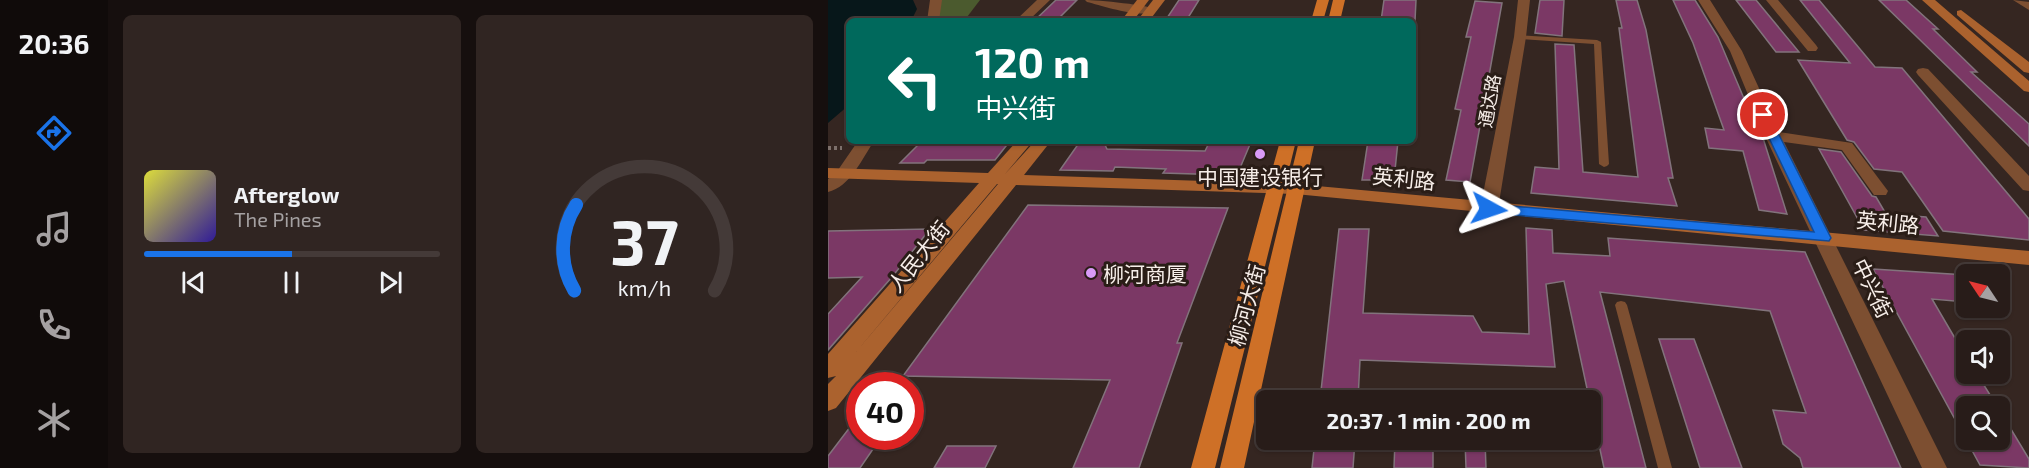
<!DOCTYPE html>
<html lang="en">
<head>
<meta charset="utf-8">
<style>
  :root { --surface:#281c19; --page:#302522; --text:#f1f3f6; --muted:#a5a1a2; --line:#443a38; --accent:#1a73e8 }
  body { margin:0; font-family:"Exo 2","Noto Sans SC",sans-serif; background:var(--page); color:var(--text); height:100vh; display:flex; flex-direction:column; font-size:22px; white-space:nowrap }
  * { box-sizing:border-box; margin:0 }
  p { font-size:20px; color:var(--muted) }
  .icon { flex:none; width:33px; height:33px; fill:none; stroke:currentColor; stroke-width:2; stroke-linecap:round; stroke-linejoin:round }
  .map { position:relative; flex:1; overflow:hidden }
  .panel { display:flex; flex-direction:column; gap:15px; padding:15px; background:#160f0e; width:720px }
  .panel>* { flex:none }
  .hud { position:absolute; left:18px; top:18px; width:570px; height:126px; border-radius:9px; box-shadow:0 2px 4px #0004,0 0 0 2px var(--line); background:#00695c; color:#fff; overflow:hidden }
  .needle { width:39px; rotate:305deg }
  .tools { position:absolute; left:1128px; top:264px; display:grid; gap:12px }
  .tools a { display:grid; place-items:center; width:54px; height:54px; border-radius:9px; background:var(--surface); box-shadow:0 2px 4px #0004,0 0 0 2px var(--line); font-size:30px }
  .speed { position:absolute; left:18px; top:372px; display:flex; gap:12px; font-size:30px; font-weight:700; text-align:center }
  .speed>* { display:grid; place-content:center; width:78px; height:78px; border-radius:50%; background:var(--surface); box-shadow:0 2px 4px #0004,0 0 0 2px var(--line); line-height:1 }
  .speed .limit { border:9px solid #d22; background:#fff; color:#111 }
  .pin { position:absolute; display:grid; place-items:center; width:51px; height:51px; color:#fff; margin:-26px; border:3px solid #fff; border-radius:50%; box-shadow:0 2px 6px #0007 }
  .me { position:absolute; width:66px; margin:-33px; rotate:95deg; stroke-linejoin:round; filter:drop-shadow(0 0 4px #0008) }
  .turn { display:flex; align-items:center; gap:21px; height:126px; padding:0 30px; font-size:27px }
  .turn .icon { width:78px; height:78px; stroke-width:2.5 }
  .turn b { display:block; font-size:42px; line-height:51px }
  .panel .tile { flex:1; display:flex; flex-direction:column; justify-content:center; gap:9px; min-width:0; padding:0 21px; border-radius:9px; background:var(--page) }
  .panel .dial { align-items:center; gap:0 }
  .dial svg { height:156px; overflow:visible; fill:none; stroke:var(--line); stroke-width:7; stroke-linecap:round; text-anchor:middle }
  .dial text { fill:var(--text); stroke:none }
  .song { display:flex; align-items:center; gap:18px }
  .cover { width:72px; height:72px; border-radius:9px; background:linear-gradient(135deg,hsl(60 70% 55%),hsl(250 70% 35%)) }
  .played { height:6px; border-radius:3px; background:linear-gradient(90deg,var(--accent) 50%,var(--line) 50%) }
  .keys { display:flex; justify-content:space-around; direction:ltr }
  .panel .tiles { flex:1; display:grid; gap:15px; grid-template-columns:repeat(2,1fr) }
  .trip { position:absolute; left:428px; top:390px; width:345px; height:60px; border-radius:9px; background:var(--surface); box-shadow:0 2px 4px #0004,0 0 0 2px var(--line); font-weight:700; line-height:60px; text-align:center }
  main { display:flex; flex:1; min-height:0 }
  .menu { display:flex; flex-direction:column; width:108px; justify-content:space-around; align-items:center; background:#100b0a; color:var(--muted) }
  .menu .icon { width:42px; height:42px }
  .menu .active { color:var(--accent) }
  .menu b { font-size:27px; color:var(--text) }
  .map>svg:first-child { display:block }
  .green { fill:#4b5a2e }
  .water { fill:#07171a }
  .building { fill:#7b3865; stroke:#82737c; stroke-width:1.5 }
  .lines { fill:none; stroke-linecap:round; stroke-linejoin:round }
  .path { stroke:#7d706b; stroke-width:4; stroke-dasharray:3 3; stroke-linecap:butt }
  .lane { fill:#7d4f31; fill-rule:evenodd }
  .street { fill:#7d4f31; fill-rule:evenodd }
  .secondary { fill:#ab622e; fill-rule:evenodd }
  .primary { fill:#ce7027; fill-rule:evenodd }
  .route { fill:#1a73e8; stroke:#114b97; stroke-width:1.5 }
  .poi-dot { fill:#d99af7; stroke:#2a1d17; stroke-width:2 }
  .labels { text-anchor:middle; dominant-baseline:central; stroke-width:6; stroke-linejoin:round; paint-order:stroke }
  .far-street-label { font-size:18px; fill:#f7eee9; stroke:#2a1d17 }
  .poi-label { font-size:21px; fill:#f7eee9; stroke:#2a1d17 }
  .street-label { font-size:21px; fill:#f7eee9; stroke:#2a1d17 }
</style>
</head>
<body>
<main>
<nav class="menu">
<b>20:36</b>
<svg class="icon active" aria-label="directions" viewBox="0 0 24 24"><path d="M12 3l9 9-9 9-9-9zM9 14v-3h6M13 9l2 2-2 2"/></svg>
<svg class="icon" aria-label="music" viewBox="0 0 24 24"><path d="M9 18V5l10-2v13"/><circle cx="6" cy="18" r="3"/><circle cx="16" cy="16" r="3"/></svg>
<svg class="icon" aria-label="phone" viewBox="0 0 24 24"><path d="M5 4h4l2 5-3 2q2 4 5 5l2-3 5 2v4C11 20 4 13 5 4z"/></svg>
<svg class="icon" aria-label="climate" viewBox="0 0 24 24"><path d="M12 3v18M4 7l16 10M4 17L20 7"/></svg>
</nav>
<section class="panel">
<div class="tiles">
<div class="tile">
<div class="song"><i class="cover"></i><div><b>Afterglow</b><p>The Pines</p></div></div>
<div class="played"></div>
<div class="keys"><svg class="icon" aria-label="previous" viewBox="0 0 24 24"><path d="M18 5L8 12l10 7zM5 5v14"/></svg><svg class="icon" aria-label="pause" viewBox="0 0 24 24"><path d="M8 5v14M16 5v14"/></svg><svg class="icon" aria-label="next" viewBox="0 0 24 24"><path d="M6 5l10 7-10 7zM19 5v14"/></svg></div>
</div>
<div class="tile dial"><svg viewBox="0 0 100 80">
<path d="M14 69A42 42 0 1 1 86 69"/>
<path d="M14 69A42 42 0 0 1 15 25" stroke="#1a73e8"/>
<text x="50" y="56" font-size="32" font-weight="700">37</text>
<text x="50" y="72" font-size="11">km/h</text>
</svg></div>
</div>
</section>
<div class="map">
<svg width="1201" height="468" viewBox="0 0 1201 468">
  <rect width="100%" height="100%" fill="#352621"/>
  <path class="green" d="M111 0H152L136 21H108Z"/>
  <path class="water" d="M0 0H85L89 9 83 21H21V105L0 123Z"/>
  <path class="building" d="M228 0H249L228 21H206Z
    M351 0H371L358 21H337Z
    M556 0H588L587 21H553Z
    M712 0H736L734 36 707 33Z
    M788 0H809L818 30 845 178H840L849 206 703 193 707 167 731 169 727 44 746 45 755 172 810 177 791 28H794Z
    M845 0H867L890 37 931 134 935 138 959 214 931 210 915 151 881 148 877 128 896 130 865 43Z
    M908 0H928L971 52H948Z
    M972 0H991L1047 67 1074 68 1201 219V240L1115 231 1074 172 1046 169 1026 142 1019 140 970 60 1022 63Z
    M1051 0H1078L1110 29H1105L1149 72H1143L1201 124V146Z
    M647 1 674 3 642 182 618 180 633 110 627 109 643 37H638Z
    M94 141H182L167 160H99L96 163H72Z
    M382 141 423 142 412 168 400 175 335 173 338 169 287 167 285 171 232 170 251 143H276L279 149 377 151Z
    M540 141H570L566 180H534Z
    M991 149 1013 152 1044 196 1048 197 1058 214 1098 217 1110 236 1036 230Z
    M200 205 400 208 349 343H354L311 468H245L282 380 75 376Z
    M698 228 724 230 725 253 782 256 780 238 977 252 1073 468H975L972 458 955 444 945 410 978 413 942 311 772 292 818 468H776L736 281 718 284 727 367 532 360 530 400H492L511 229H541L535 313 645 316 654 332 701 334Z
    M102 229 64 277 0 350V314L34 277 0 278V231Z
    M1045 269 1138 275V302L1104 299 1138 357V374H1149L1169 406H1138V440H1172V411L1201 459V468L1152 465Z
    M831 339H866L914 468H872Z
    M32 414V436H54L32 468H0V456Z
    M487 440H527L525 468H484Z
    M567 440H605V468H566Z
    M637 440H657L658 468H638Z
    M119 446H168L157 468H106Z"/>
  <g class="lines">
    <path class="path" d="M0 148H14"/>
    <path class="lane" d="M689 35 769 40 773 42 781 164 779 166 776 167 771 164 766 44 692 39H689Z
      M793 301 797 302 799 305 844 468H830L787 305 789 302Z"/>
    <path class="street" d="M102 0H114L111 21H99Z
      M209 0H222L200 21H187Z
      M257 0C269 0 323 5 329 10 317 20 275 6 259 2Z
      M690 0H702L698 37 670 209 667 213H655L652 209 686 37Z
      M870 0H882L914 51 951 132 1024 143 1060 191 1058 195H1046L1014 150 956 142 1119 468H1094L937 136 902 51Z
      M938 0H950L988 45 990 48 988 51H980Z
      M1185 0 1201 2V10Z
      M1095 68 1100 69 1201 176V191L1195 190 1090 75 1088 72 1090 69Z
      M30 141H46C34 159 22 187 0 192V179L10 170Z"/>
    <path class="secondary" d="M309 0H321L305 21H293Z
      M325 0H337L321 21H309Z
      M1094 0H1107L1201 81V92L1196 91Z
      M1133 10 1201 62V73L1196 72 1129 15V11Z
      M189 141H205L177 174 207 141H223L196 175 467 184 1201 251V265L467 194 188 185 8 408 0 411V384L8 376 0 378V354L151 183 0 178V168L160 173ZM169 184H170L28 352Z"/>
    <path class="primary" d="M489 0H501L495 21H483Z
      M505 0H517L512 21H500Z
      M452 141H468L387 468H363Z
      M471 141H487L416 468H392Z"/>
  </g>
  <path class="route" d="M935 112 941 115 1003 238 1001 241 661 213 655 209 661 204 986 232 930 115Z"/>
  <g class="poi-dot">
    <circle cx="432" cy="154" r="6"/>
    <circle cx="263" cy="273" r="6"/>
  </g>
  <g class="labels">
    <g class="far-street-label">
      <text transform="translate(661 101) rotate(-80)">通达路</text>
    </g>
    <g class="poi-label">
      <text x="432" y="176">中国建设银行</text>
      <text x="275" y="273" text-anchor="start">柳河商厦</text>
    </g>
    <g class="street-label">
      <text transform="translate(576 178) rotate(6)">英利路</text>
      <text transform="translate(1060 222) rotate(6)">英利路</text>
      <text transform="translate(90 256) rotate(-51)">人民大街</text>
      <text transform="translate(1045 288) rotate(64)">中兴街</text>
      <text transform="translate(418 305) rotate(-75)">柳河大街</text>
    </g>
  </g>
</svg>
<div class="tools">
<a><svg class="needle" viewBox="-14 -14 28 28"><path d="M0-13l5 13h-10z" fill="#e53935"/><path d="M0 13l5-13h-10z" fill="#a5a1a2"/></svg></a>
<a><svg class="icon" aria-label="sound" viewBox="0 0 24 24"><path d="M4 9h4l5-4v14l-5-4H4zM17 9q2 3 0 6"/></svg></a>
<a><svg class="icon" aria-label="search" viewBox="0 0 24 24"><circle cx="10" cy="10" r="6"/><path d="M15 15l6 6"/></svg></a>
</div>
<div class="speed"><div class="limit">40</div></div>
<div class="pin" style="left:935px;top:115px;background:#d93025"><svg class="icon" aria-label="arrive" viewBox="0 0 24 24"><path d="M6 21V4h12l-3 4 3 4H6"/></svg></div>
<svg class="me" style="left:661px;top:209px" viewBox="-20 -20 40 40"><path d="M0-17L14 15 0 8-14 15z" fill="#1a73e8" stroke="#fff" stroke-width="4"/></svg>
<div class="trip">20:37 · 1 min · 200 m</div>
<div class="hud">
<div class="turn"><svg class="icon" aria-label="left" viewBox="0 0 24 24"><path d="M17 20v-9H6M10 6l-5 5 5 5"/></svg><div><b>120 m</b>中兴街</div></div>
</div>
</div>
</main>
</body>
</html>
